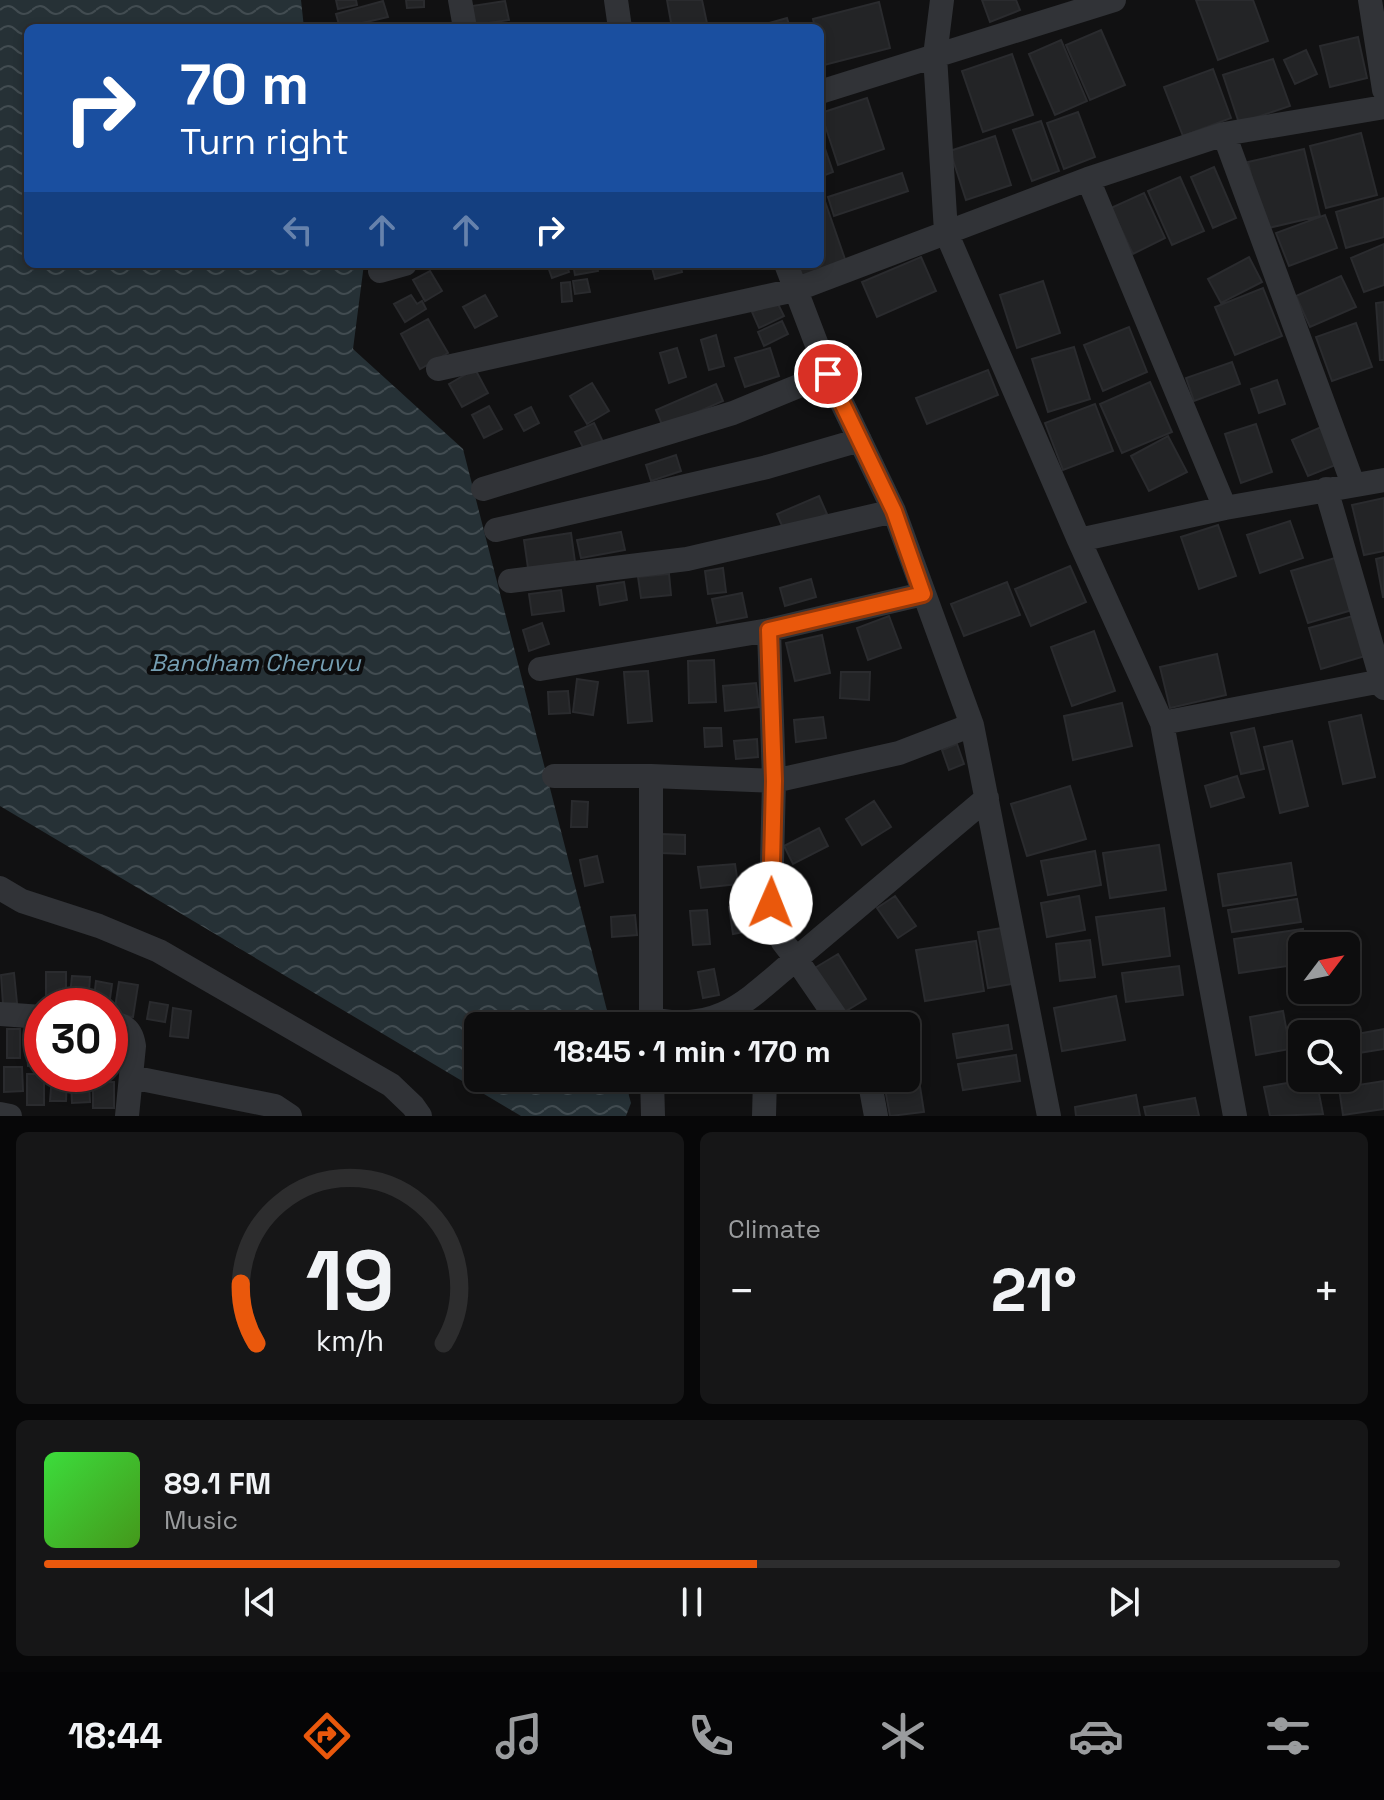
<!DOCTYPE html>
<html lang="en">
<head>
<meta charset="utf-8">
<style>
  :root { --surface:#0d0d0e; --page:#161617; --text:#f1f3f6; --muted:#9a9c9e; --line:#2d2d2e; --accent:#ea580c }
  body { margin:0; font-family:"Space Grotesk",sans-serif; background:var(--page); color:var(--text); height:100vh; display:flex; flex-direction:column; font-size:30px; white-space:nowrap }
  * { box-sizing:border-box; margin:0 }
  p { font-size:26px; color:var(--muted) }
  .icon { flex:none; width:44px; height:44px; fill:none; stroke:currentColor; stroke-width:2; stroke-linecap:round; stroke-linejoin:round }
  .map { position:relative; height:1116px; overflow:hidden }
  .sheet { display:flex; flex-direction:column; gap:16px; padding:16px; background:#070708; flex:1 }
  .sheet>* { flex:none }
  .banner { position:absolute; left:24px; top:24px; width:800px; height:244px; border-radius:12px; box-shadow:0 4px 12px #0003,0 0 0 2px var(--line); background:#1a4fa0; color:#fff; overflow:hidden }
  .needle { width:52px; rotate:58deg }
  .fabs { position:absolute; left:1288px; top:932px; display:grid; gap:16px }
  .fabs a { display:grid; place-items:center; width:72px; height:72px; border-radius:12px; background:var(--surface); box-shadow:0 4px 12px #0003,0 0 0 2px var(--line); font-size:40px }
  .speed { position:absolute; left:24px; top:988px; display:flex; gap:16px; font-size:40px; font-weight:700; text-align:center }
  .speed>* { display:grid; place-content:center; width:104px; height:104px; border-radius:50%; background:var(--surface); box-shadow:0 4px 12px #0003,0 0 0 2px var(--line); line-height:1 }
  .speed .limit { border:12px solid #d22; background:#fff; color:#111 }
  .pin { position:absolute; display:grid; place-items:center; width:68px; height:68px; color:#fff; margin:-34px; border:4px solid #fff; border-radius:50%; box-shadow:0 2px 8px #0007 }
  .me { position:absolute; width:88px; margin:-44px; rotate:1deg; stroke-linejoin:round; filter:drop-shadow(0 0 6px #0008) }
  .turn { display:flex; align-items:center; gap:28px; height:168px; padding:0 24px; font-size:36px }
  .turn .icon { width:104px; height:104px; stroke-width:2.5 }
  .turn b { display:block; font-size:56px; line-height:68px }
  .lanes { display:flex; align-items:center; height:76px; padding:0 24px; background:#0003; justify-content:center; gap:40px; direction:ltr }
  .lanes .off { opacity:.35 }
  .big { font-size:60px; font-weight:600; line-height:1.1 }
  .sheet .tile { flex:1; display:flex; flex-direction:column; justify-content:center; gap:12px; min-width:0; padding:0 28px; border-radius:12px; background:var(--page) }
  .sheet .dial { align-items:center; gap:0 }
  .dial svg { height:208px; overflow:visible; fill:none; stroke:var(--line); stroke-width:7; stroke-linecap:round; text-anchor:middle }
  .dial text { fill:var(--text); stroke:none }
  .song { display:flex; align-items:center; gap:24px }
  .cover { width:96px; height:96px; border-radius:12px; background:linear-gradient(135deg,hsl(120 70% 55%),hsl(100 70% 35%)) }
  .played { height:8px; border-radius:4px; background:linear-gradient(90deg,var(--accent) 55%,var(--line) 55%) }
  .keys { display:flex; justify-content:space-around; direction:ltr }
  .heat { display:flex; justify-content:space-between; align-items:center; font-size:44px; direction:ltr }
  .sheet .tiles { flex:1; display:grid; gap:16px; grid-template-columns:1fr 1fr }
  .tile:last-child { grid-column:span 2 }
  .trip { position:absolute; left:464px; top:1012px; width:456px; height:80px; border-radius:12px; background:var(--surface); box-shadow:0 4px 12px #0003,0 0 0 2px var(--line); font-weight:600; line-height:80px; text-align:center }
  .tabs { display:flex; height:128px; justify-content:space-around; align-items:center; background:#050506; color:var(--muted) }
  .tabs .icon { width:56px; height:56px }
  .tabs .current { color:var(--accent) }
  .tabs b { font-size:36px; color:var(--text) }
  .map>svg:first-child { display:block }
  .water { fill:url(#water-waves) }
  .building { fill:#232426; stroke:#2a2b2e; stroke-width:2 }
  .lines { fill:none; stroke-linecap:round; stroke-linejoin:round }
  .street { stroke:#313337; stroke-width:24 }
  .route-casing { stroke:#983908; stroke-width:20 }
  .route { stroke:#ea580c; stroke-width:14 }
  .labels { text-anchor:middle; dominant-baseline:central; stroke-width:8; stroke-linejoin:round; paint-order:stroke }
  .water-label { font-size:24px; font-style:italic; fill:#759eb2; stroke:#0c0c0d }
</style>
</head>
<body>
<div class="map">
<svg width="1384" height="1116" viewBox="0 0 1384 1116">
  <defs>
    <pattern id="water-waves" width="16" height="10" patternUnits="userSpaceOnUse" patternTransform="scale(2)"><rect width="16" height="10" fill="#263136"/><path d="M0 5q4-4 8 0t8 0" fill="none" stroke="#424c51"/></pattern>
  </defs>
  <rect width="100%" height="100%" fill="#111112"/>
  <path class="water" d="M0 0H301L304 28H28V264H364L353 349 463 449 611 1026H478V1078H624L631 1103 626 1116H521L0 806Z"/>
  <path class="building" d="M336 0H356L357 5 338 9Z
    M406 0H424V7L407 8Z
    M667 0H702L708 28H672Z
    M982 0H1016L1020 10 990 22Z
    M1196 0H1253L1268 41 1218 60Z
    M383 1 388 17 340 28 336 14Z
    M505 1 509 20 475 25 472 6Z
    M879 2 890 48 824 65 820 47V28H815L813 19Z
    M787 18 790 28H752Z
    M1101 30 1125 85 1090 100 1066 45Z
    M1358 37 1367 78 1330 87 1320 46Z
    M1061 40 1087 101 1055 115 1029 54Z
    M1306 50 1317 74 1295 84 1284 60Z
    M1012 54 1033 115 983 132 962 71Z
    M1273 59 1290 106 1239 123 1223 75Z
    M1213 69 1231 118 1183 136 1164 87Z
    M867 98 884 149 838 165 821 113Z
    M1078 112 1095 157 1064 169 1047 123Z
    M1041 121 1059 171 1032 181 1013 130Z
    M1361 133 1377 195 1326 208 1310 146Z
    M820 134 833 172 820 177Z
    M995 136 1011 185 966 200 950 151Z
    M1304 149 1320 216 1264 229 1248 162Z
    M1214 167 1236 218 1213 228 1191 177Z
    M902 173 908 191 834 216 828 197Z
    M1180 177 1204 231 1172 245 1148 191Z
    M820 187 847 265 803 280 797 264H820Z
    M1144 193 1165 238 1133 254 1111 208Z
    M1384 198V237L1346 248 1336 212Z
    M1325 215 1337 248 1289 266 1276 233Z
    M1384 244V285L1364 292 1351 258Z
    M921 257 936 291 877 317 862 282Z
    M1249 257 1262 282 1221 303 1208 279Z
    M547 264H566L569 272 552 278Z
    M573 264H597L598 271 575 275Z
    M651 264H680L682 272 655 279Z
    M430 271 442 291 425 301 413 280Z
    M1341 276 1356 307 1310 327 1296 296Z
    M587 279 590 292 575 294 573 281Z
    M1043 281 1060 333 1017 348 1000 295Z
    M570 282 572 301 562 302 561 283Z
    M1263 288 1282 336 1235 355 1215 307Z
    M411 295 417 304 422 301 426 309 405 322 394 304Z
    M485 295 497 316 475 328 463 307Z
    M776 300 784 316 759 328 752 312Z
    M1384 302V360H1380L1376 303Z
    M428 319 448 353 420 369 401 334Z
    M782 321 788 334 764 346 758 332Z
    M1356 323 1372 367 1332 381 1316 337Z
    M1129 327 1147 372 1103 391 1084 345Z
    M716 335 724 366 709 370 701 340Z
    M1074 347 1090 399 1048 412 1032 359Z
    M677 348 686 377 669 383 660 353Z
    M770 348 779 376 745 387 735 358Z
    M1232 362 1240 384 1194 401 1186 378Z
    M475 369 488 393 462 407 449 384Z
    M988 370 998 395 927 424 916 398Z
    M1277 380 1285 404 1259 413 1251 389Z
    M1150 382 1172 432 1122 453 1100 404Z
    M592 383 609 411 587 424 570 396Z
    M716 384 723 401 663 427 656 410Z
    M1095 404 1113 451 1063 470 1045 423Z
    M489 406 502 429 484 438 472 415Z
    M531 407 539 423 524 431 515 415Z
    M594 423 604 444 586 453 575 432Z
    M1256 424 1272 472 1241 483 1225 434Z
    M1321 427 1338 464 1308 476 1292 440Z
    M1168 436 1187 472 1149 491 1131 456Z
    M676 455 681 471 651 481 646 465Z
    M819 496 827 514 785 533 777 514Z
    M1384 498V551L1364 555 1352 505Z
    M1290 521 1303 558 1260 573 1247 535Z
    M1218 525 1236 576 1199 589 1181 537Z
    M621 532 625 550 581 558 577 540Z
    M571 533 575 562 528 568 524 540Z
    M1384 557V597H1383L1376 559Z
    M1335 558 1352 610 1308 623 1291 571Z
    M1070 566 1086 602 1031 626 1015 589Z
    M723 568 726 592 708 594 705 571Z
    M669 574 671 595 641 598 638 577Z
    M811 579 816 597 785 606 780 588Z
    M624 582 627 600 600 605 597 586Z
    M1007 582 1020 615 964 636 951 604Z
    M561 590 564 611 532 615 529 594Z
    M742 593 747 617 717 623 712 599Z
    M889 616 901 648 868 660 857 628Z
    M1353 616 1365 656 1321 669 1309 628Z
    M542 623 549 644 529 651 523 630Z
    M1094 631 1115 691 1072 706 1051 647Z
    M822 635 830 673 795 681 786 643Z
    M1217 654 1226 695 1170 708 1160 667Z
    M714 660 716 702 689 703 688 661Z
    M648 671 652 721 628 723 624 672Z
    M841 672H870L869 700 840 698Z
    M577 679 598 682 593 715 573 712Z
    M756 683 759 707 725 711 723 686Z
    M568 691 570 713 549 714 548 692Z
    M1122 703 1132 746 1073 760 1064 716Z
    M1361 715 1375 777 1343 784 1329 722Z
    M823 717 826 738 796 742 794 720Z
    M704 728H721L722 746 705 747Z
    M1254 728 1264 769 1241 774 1231 733Z
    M757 739 758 757 736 759 734 741Z
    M1292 741 1308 806 1280 813 1264 747Z
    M957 744 964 764 949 770 942 750Z
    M1237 776 1244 797 1211 807 1205 786Z
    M1070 786 1086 839 1027 856 1011 804Z
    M572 801 588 802 587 827H571Z
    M874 801 891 827 862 845 846 819Z
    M819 828 828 846 793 864 784 846Z
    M661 834 685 835V854L661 853Z
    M1159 845 1166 890 1110 898 1103 853Z
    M1095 851 1101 885 1048 895 1041 861Z
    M597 856 603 882 585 886 580 860Z
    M1291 863 1296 895 1223 906 1218 874Z
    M735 864 738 884 701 888 698 867Z
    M895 896 916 926 898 938 877 908Z
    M1079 896 1085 930 1047 937 1041 903Z
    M1297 899 1301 922 1232 932 1228 910Z
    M745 905 749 931 733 934 729 907Z
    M1164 908 1170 956 1103 965 1096 917Z
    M707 910 710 944 693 945 690 911Z
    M635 915 637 935 612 937 611 917Z
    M1002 928 1012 984 988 988 978 932Z
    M1303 929 1305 946H1302V964L1239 973 1234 939Z
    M1090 940 1095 977 1060 981 1056 944Z
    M976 941 984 991 925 1001 916 950Z
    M838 954 866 999 836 1017 808 972Z
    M1179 966 1183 995 1126 1002 1122 973Z
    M714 969 719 995 703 998 698 972Z
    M46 972H66V1000H46Z
    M14 973 17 1003 3 1004 1 975Z
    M72 976 90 977 88 1006 69 1005Z
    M96 981 112 984 109 1006H93Z
    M119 982 138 985 133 1017 114 1014Z
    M1116 996 1125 1040 1062 1051 1054 1008Z
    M150 1002 168 1005 165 1022 147 1019Z
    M173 1008 191 1011 188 1038 170 1036Z
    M1283 1011 1290 1049 1256 1055 1250 1017Z
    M1008 1025 1012 1049 957 1058 953 1034Z
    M7 1029H20V1058H7Z
    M1384 1029V1049L1346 1055V1036Z
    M42 1036V1065L28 1066 26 1037Z
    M913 1042 924 1112 890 1116 883 1078H906V1043Z
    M1016 1055 1020 1081 963 1090 958 1064Z
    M4 1067H22L23 1091 4 1092Z
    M27 1074H44V1105H27Z
    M52 1076 67 1077 66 1101H50Z
    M1316 1078 1323 1114 1270 1116 1264 1087Z
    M89 1081 90 1102 72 1103 71 1082Z
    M1384 1081V1109L1343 1115 1339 1088Z
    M93 1082H114V1108H93Z
    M1136 1095 1140 1116H1076L1075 1107Z
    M1195 1098 1199 1116H1146L1144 1107Z"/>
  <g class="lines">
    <path class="street" d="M460 0 465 28
      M616 0 620 28
      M942 0 935 56 946 232 1079 540 1162 723 1235 1116
      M1370 0 1384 90
      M820 92 1114 0
      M1224 134 1353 484
      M1088 179 1225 508
      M786 264 828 374 894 511 972 725 1049 1116
      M380 271 405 264
      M438 369 795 290 1088 179 1224 134 1384 107
      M483 489 733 413 828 374
      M1326 489 1384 688
      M496 530 767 467 860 440
      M1079 540 1225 508 1384 480
      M510 581 687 559 894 511
      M769 630 774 781 771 903 774 923 783 942 796 959 987 798
      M540 669 769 630 923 594
      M1162 723 1382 681
      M554 776H651L774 781 899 753 972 725
      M651 776V1026
      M0 888 22 901 99 926 159 951 391 1085 413 1106 420 1116
      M0 1014 42 1017
      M651 1019C720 1034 748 999 796 959L842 1026
      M110 1023C125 1024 132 1032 134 1046L127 1116
      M131 1077 275 1106 290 1116
      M652 1078 653 1116
      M869 1078 876 1116
      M0 1114 10 1116
      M764 1116 765 1078"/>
  </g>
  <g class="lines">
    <defs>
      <path id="route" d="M771 903 774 781 769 630 923 594 894 511 828 374"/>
    </defs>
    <use href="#route" class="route-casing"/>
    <use href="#route" class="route"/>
  </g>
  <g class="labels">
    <g class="water-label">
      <text x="255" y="662">Bandham Cheruvu</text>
    </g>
  </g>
</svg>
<div class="fabs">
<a><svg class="needle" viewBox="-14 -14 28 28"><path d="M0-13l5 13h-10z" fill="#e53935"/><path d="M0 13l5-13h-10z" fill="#9a9c9e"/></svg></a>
<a><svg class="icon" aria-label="search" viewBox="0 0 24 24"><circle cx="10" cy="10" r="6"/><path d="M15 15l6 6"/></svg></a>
</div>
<div class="speed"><div class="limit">30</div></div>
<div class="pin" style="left:828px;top:374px;background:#d93025"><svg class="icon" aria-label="arrive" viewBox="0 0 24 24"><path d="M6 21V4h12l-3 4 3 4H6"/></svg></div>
<svg class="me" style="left:771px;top:903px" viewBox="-20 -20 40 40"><circle r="19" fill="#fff"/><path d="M0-13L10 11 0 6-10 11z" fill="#ea580c"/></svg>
<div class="trip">18:45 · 1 min · 170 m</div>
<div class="banner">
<div class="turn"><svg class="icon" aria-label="right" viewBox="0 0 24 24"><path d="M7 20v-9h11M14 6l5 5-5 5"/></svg><div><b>70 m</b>Turn right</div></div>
<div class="lanes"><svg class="icon off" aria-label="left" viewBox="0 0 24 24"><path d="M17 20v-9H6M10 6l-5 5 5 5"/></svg><svg class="icon off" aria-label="ahead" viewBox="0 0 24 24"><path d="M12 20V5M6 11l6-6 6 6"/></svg><svg class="icon off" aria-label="ahead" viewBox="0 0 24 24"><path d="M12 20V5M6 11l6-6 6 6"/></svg><svg class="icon" aria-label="right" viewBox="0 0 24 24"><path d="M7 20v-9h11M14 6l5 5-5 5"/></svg></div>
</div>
</div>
<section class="sheet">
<div class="tiles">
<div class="tile dial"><svg viewBox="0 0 100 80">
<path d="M14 69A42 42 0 1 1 86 69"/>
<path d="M14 69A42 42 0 0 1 8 46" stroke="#ea580c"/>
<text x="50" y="56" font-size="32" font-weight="700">19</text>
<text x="50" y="72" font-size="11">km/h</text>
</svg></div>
<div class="tile"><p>Climate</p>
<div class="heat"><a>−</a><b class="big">21°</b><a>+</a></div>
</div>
<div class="tile">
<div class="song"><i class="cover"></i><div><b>89.1 FM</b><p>Music</p></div></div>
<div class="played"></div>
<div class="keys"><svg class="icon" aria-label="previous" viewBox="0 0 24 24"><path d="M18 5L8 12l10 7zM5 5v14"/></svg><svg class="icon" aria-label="pause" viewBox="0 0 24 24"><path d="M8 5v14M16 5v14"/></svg><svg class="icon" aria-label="next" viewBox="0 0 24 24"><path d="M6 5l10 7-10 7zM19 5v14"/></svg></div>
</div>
</div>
</section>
<nav class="tabs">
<b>18:44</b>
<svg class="icon current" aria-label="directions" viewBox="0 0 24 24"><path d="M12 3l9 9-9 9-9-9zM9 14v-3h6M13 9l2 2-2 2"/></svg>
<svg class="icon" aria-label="music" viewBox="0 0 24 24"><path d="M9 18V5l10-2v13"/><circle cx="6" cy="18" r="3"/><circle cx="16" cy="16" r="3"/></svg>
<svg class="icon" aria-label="phone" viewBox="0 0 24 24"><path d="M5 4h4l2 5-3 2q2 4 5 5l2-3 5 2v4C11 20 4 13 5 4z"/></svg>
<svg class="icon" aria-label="climate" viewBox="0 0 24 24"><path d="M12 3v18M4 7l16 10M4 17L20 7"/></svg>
<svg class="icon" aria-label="car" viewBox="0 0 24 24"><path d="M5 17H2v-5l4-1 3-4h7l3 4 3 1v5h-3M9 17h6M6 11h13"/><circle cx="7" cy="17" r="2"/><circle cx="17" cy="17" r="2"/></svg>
<svg class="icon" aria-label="filters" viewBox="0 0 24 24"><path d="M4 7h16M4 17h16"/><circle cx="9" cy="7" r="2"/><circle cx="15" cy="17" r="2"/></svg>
</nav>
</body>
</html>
